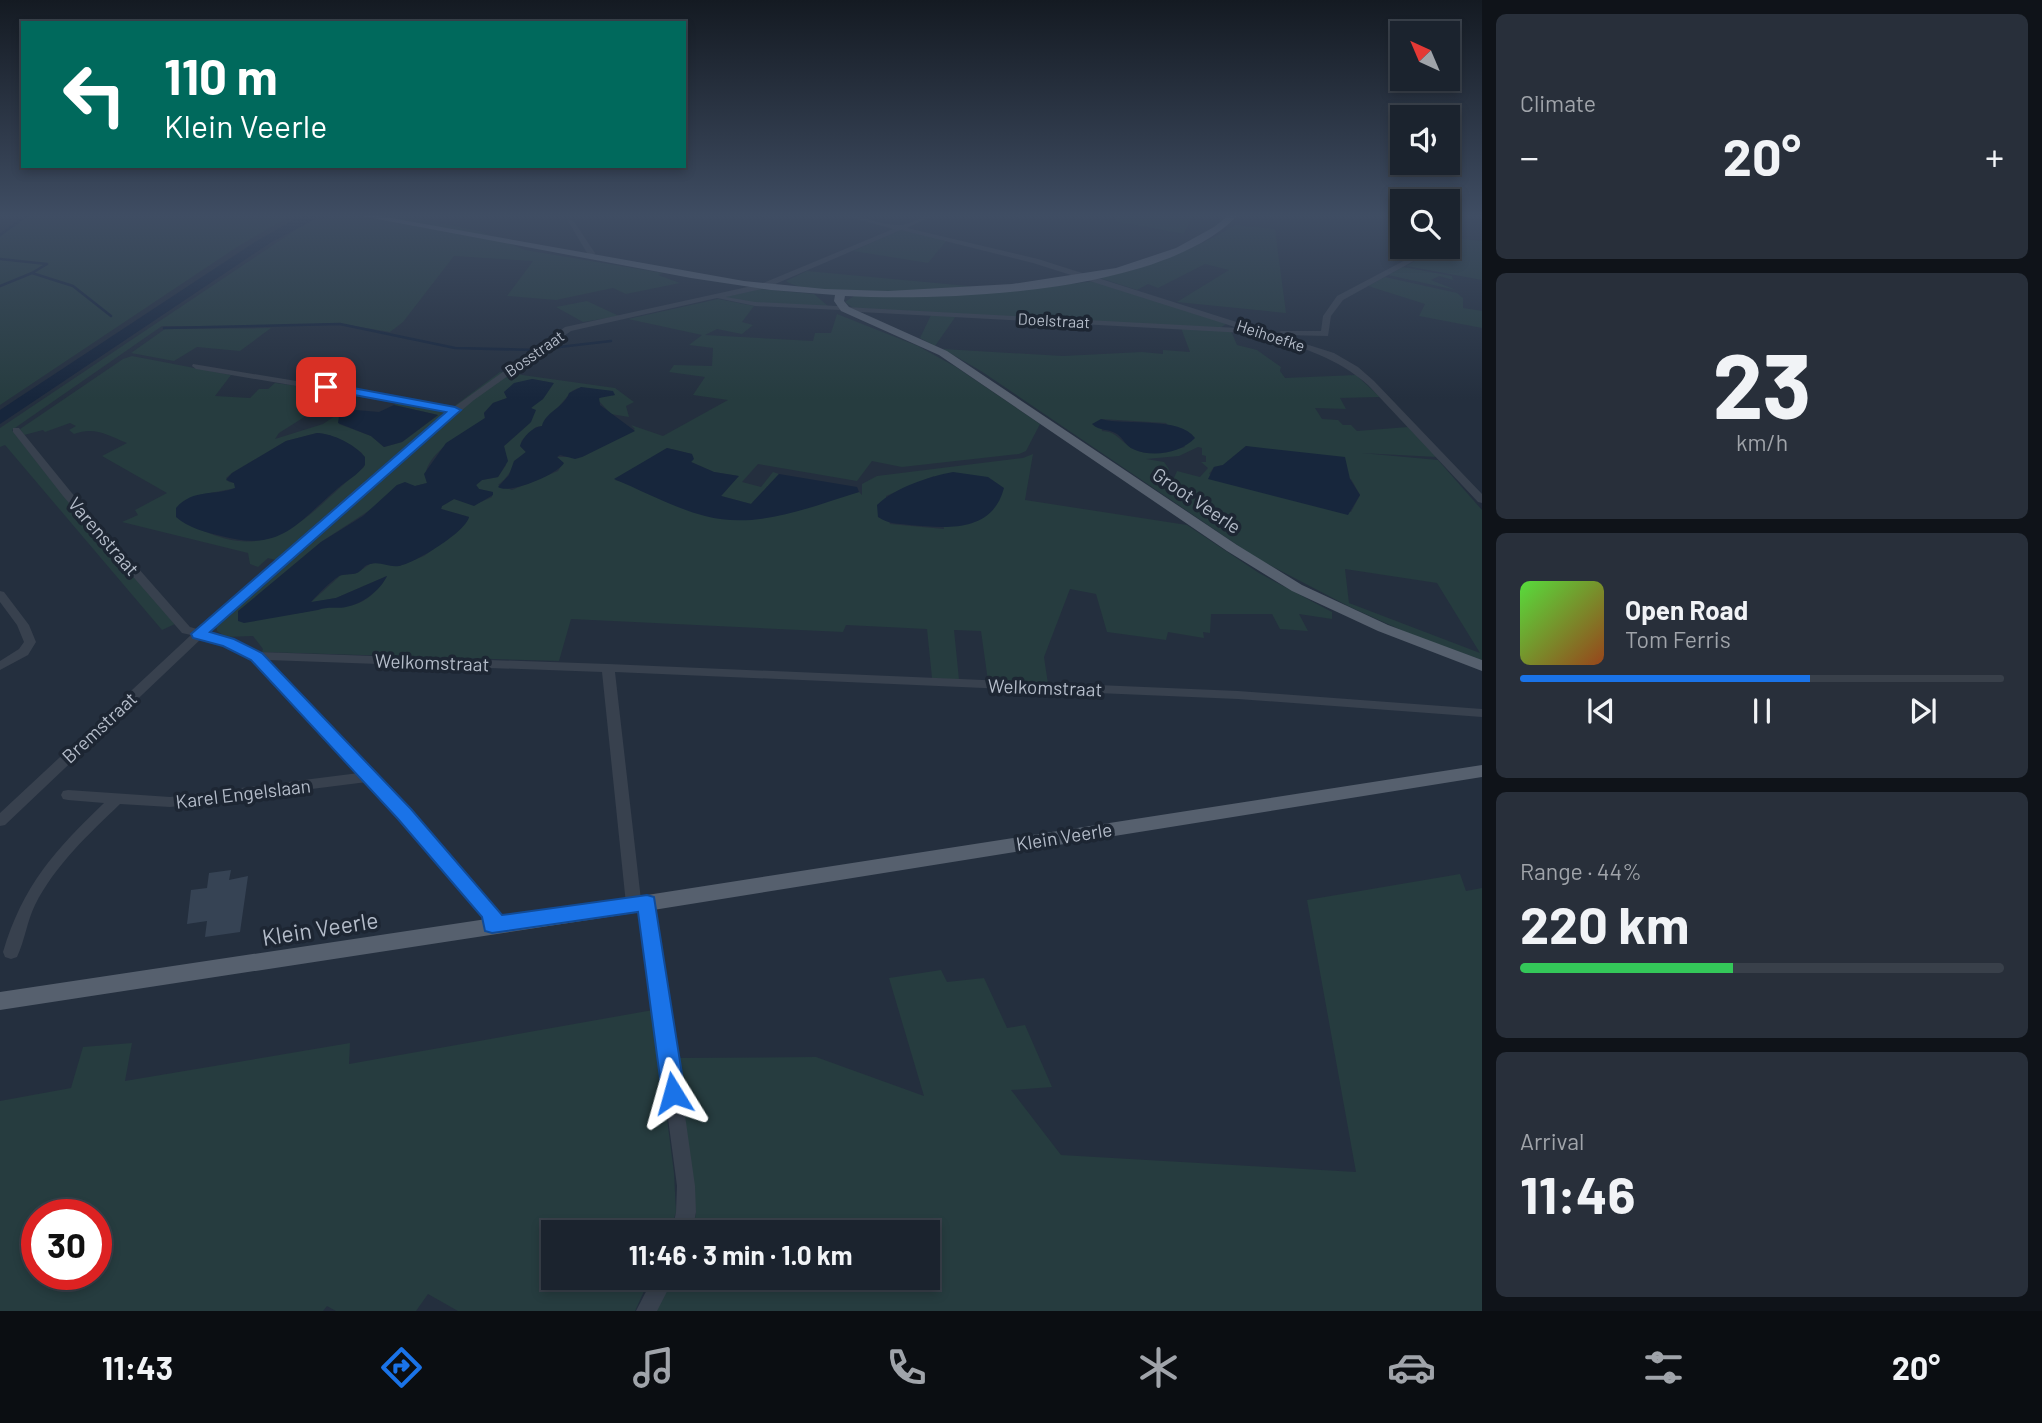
<!DOCTYPE html>
<html lang="en">
<head>
<meta charset="utf-8">
<style>
  :root { --surface:#1b232e; --page:#282f3a; --text:#f1f3f6; --muted:#a0a4aa; --line:#39404a; --accent:#1a73e8 }
  body { margin:0; font-family:Barlow,sans-serif; background:var(--page); color:var(--text); height:100vh; display:flex; flex-direction:column; font-size:26px; white-space:nowrap }
  * { box-sizing:border-box; margin:0 }
  p { font-size:23px; color:var(--muted) }
  .icon { flex:none; width:38px; height:38px; fill:none; stroke:currentColor; stroke-width:2; stroke-linecap:round; stroke-linejoin:round }
  .map { position:relative; flex:1; overflow:hidden }
  .panel { display:flex; flex-direction:column; gap:14px; padding:14px; background:#0f1319; width:560px }
  .panel>* { flex:none }
  .hud { position:absolute; left:21px; top:21px; width:665px; height:147px; border-radius:0px; box-shadow:0 4px 10px #0003,0 0 0 2px var(--line); background:#00695c; color:#fff; overflow:hidden }
  .needle { width:46px; rotate:316deg }
  .buttons { position:absolute; left:1390px; top:21px; display:grid; gap:14px }
  .buttons a { display:grid; place-items:center; width:70px; height:70px; border-radius:0px; background:var(--surface); box-shadow:0 4px 10px #0003,0 0 0 2px var(--line); font-size:35px }
  .speed { position:absolute; left:21px; top:1199px; display:flex; gap:14px; font-size:35px; font-weight:700; text-align:center }
  .speed>* { display:grid; place-content:center; width:91px; height:91px; border-radius:50%; background:var(--surface); box-shadow:0 4px 10px #0003,0 0 0 2px var(--line); line-height:1 }
  .speed .limit { border:10px solid #d22; background:#fff; color:#111 }
  .pin { position:absolute; display:grid; place-items:center; width:60px; height:60px; color:#fff; margin:-30px; border-radius:14px; box-shadow:0 4px 10px #0006 }
  .me { position:absolute; width:77px; margin:-38px; rotate:352deg; stroke-linejoin:round; filter:drop-shadow(0 0 5px #0008) }
  .turn { display:flex; align-items:center; gap:24px; height:147px; padding:0 28px; font-size:32px }
  .turn .icon { width:91px; height:91px; stroke-width:2.5 }
  .turn b { display:block; font-size:49px; line-height:60px }
  .big { font-size:52px; font-weight:700; line-height:1.1 }
  .panel .widget { flex:1; display:flex; flex-direction:column; justify-content:center; gap:10px; min-width:0; padding:0 24px; border-radius:10px; background:var(--page) }
  .panel .dial { align-items:center; gap:0 }
  .dial b { font-size:91px; line-height:1 }
  .song { display:flex; align-items:center; gap:21px }
  .cover { width:84px; height:84px; border-radius:10px; background:linear-gradient(135deg,hsl(110 70% 55%),hsl(20 70% 35%)) }
  .played { height:7px; border-radius:4px; background:linear-gradient(90deg,var(--accent) 60%,var(--line) 60%) }
  .keys { display:flex; justify-content:space-around; direction:ltr }
  .heat { display:flex; justify-content:space-between; align-items:center; font-size:38px; direction:ltr }
  .charge { height:10px; border-radius:5px; background:linear-gradient(90deg,#34c759 44%,var(--line) 0) }
  .trip { position:absolute; left:541px; top:1220px; width:399px; height:70px; border-radius:0px; background:var(--surface); box-shadow:0 4px 10px #0003,0 0 0 2px var(--line); font-weight:700; line-height:70px; text-align:center }
  .menu { display:flex; height:112px; justify-content:space-around; align-items:center; background:#0b0e12; color:var(--muted) }
  .menu .icon { width:49px; height:49px }
  .menu .selected { color:var(--accent) }
  .menu b { font-size:32px; color:var(--text) }
  main { display:flex; flex:1; min-height:0 }
  .map>svg:first-child { display:block }
  .green { fill:#263c3f; fill-rule:evenodd }
  .water { fill:#17263c }
  .lines { fill:none; stroke-linecap:round; stroke-linejoin:round }
  .stream { stroke:#17263c; stroke-width:2.5 }
  .building { fill:#364354 }
  .minor { fill:#38414e; fill-rule:evenodd }
  .major { fill:#56606e; fill-rule:evenodd }
  .route { fill:#1a73e8; stroke:#114b97; stroke-width:2 }
  .labels { text-anchor:middle; dominant-baseline:central; stroke-width:7; stroke-linejoin:round; paint-order:stroke }
  .far-street-label { font-size:16px; fill:#b4bcc9; stroke:#1d2633 }
  .street-label { font-size:19px; fill:#b4bcc9; stroke:#1d2633 }
  .near-street-label { font-size:23px; fill:#b4bcc9; stroke:#1d2633 }
</style>
</head>
<body>
<main>
<div class="map">
<svg width="1482" height="1311" viewBox="0 0 1482 1311">
  <rect width="100%" height="100%" fill="#242f3e"/>
  <path class="green" d="M28 215H292L237 247 0 405V235Z
    M334 215H401L479 231 525 250 663 273 658 275 680 283 626 294 613 288 556 300 507 296 533 261 454 256 403 322 390 332 336 323 284 326H162L12 430 44 471 175 624 162 630 5 445 0 447V428L297 229 312 221Z
    M1119 215H1192L1184 234 1114 221Z
    M1235 225 1275 229 1286 313 1177 302 1229 270 1205 264 1158 288 1148 284 1137 290 1100 278C1149 267 1192 251 1235 225Z
    M901 230 947 240 928 263 853 251Z
    M1452 238 1482 241V280L1406 266 1440 247H1447V242Z
    M1403 267 1452 276 1453 280 1439 276 1431 280 1456 290 1388 275Z
    M807 271 968 286 975 287C944 290 806 298 786 281Z
    M1385 277 1457 293 1463 298V308L1482 311V328L1419 316 1425 304 1368 286Z
    M1094 281 1228 323 1220 328 853 308 845 302 854 296 1033 289Z
    M760 289 814 294 829 307 754 303 723 297Z
    M718 299 754 306 742 322 753 325 742 334 717 329 705 335 813 341 815 333H831L837 314 918 346 956 367 1040 424 1026 451 1019 454 902 467 872 461 857 481 758 464 742 482 761 487 773 472 779 474 751 504 721 496 738 476 714 472 691 462 692 454 667 448 615 480 757 519 859 492 862 495V484L877 476 1023 458 1033 454 1025 500 1187 525 1259 573 1332 612V619L1299 614 1308 631 1280 629 1272 614H1211L1210 633 1203 632 1204 638 1168 632 1166 640 1107 632 1096 594 1070 589 1044 657 1048 684 988 681 981 631 954 630 959 680 932 678 927 629 846 625 843 632 571 619 559 661 262 652 263 649 253 636 226 637 217 631 216 624 283 562 268 558 258 567 250 564 248 553 122 522 138 515 135 510 167 493 102 456 127 443C108 435 94 426 74 434L69 430 76 426 70 423 45 432 43 430 24 435 20 429 123 359 132 356 231 375 215 396 250 398 259 389H268L275 383 344 392 279 433 275 439 323 424 341 412 343 414 339 416V424L371 436 384 447 402 442 438 415 394 405 404 398 453 407 500 372 615 388 634 402 626 406 629 417 611 414 598 400 602 396 615 395 578 388 572 391 542 426 536 427 522 440 520 446 526 452C513 462 511 476 498 485L512 490 558 471 563 463 557 457H582L635 429 631 425 663 436 728 400 693 395 705 377 669 372 674 365 712 366 713 348 689 345 702 335 628 319ZM532 379 553 383 543 399 532 404 530 423 504 446 506 465 498 477 482 480 476 485 479 489 492 492V497C472 507 473 502 454 499L442 506 441 509 469 517 459 530 424 556 399 566 380 562 370 564 357 573 341 575 310 603 336 598 387 576C381 586 370 599 359 603 349 607 336 604 326 607 293 616 272 617 238 612L321 542 376 506 397 485 415 486 427 483C417 456 467 432 485 418L484 413 493 403 507 398 504 392ZM317 433C333 434 349 443 362 453L364 467C311 509 278 566 202 530L200 495 236 488 234 483 229 482 226 478 232 473 286 441ZM934 476 944 529 890 524 886 496Z
    M587 301 619 316 583 322 556 307Z
    M931 315 956 316 935 346 920 338Z
    M271 328 240 351 197 347 174 361 131 353 165 329Z
    M1181 328 1231 331 1237 345 1257 350 1281 367 1280 371 1285 378 1356 375 1380 397 1340 398 1346 409 1315 408 1322 419 1338 420 1343 425H1351L1357 431 1408 427 1437 457 1361 453 1438 460 1482 510V660L1410 634 1350 607 1258 559 981 371 943 349 1063 356 1142 352 1163 354V350L1190 352ZM1101 419 1166 423 1185 447C1166 452 1143 459 1126 444 1116 436 1115 432 1102 431ZM1246 446 1351 479 1360 495 1351 512 1209 474 1214 467 1223 465ZM1198 447 1202 448V455L1206 456V462H1201L1208 468 1200 477 1177 471 1174 478 1164 475 1169 469 1164 462 1146 459 1179 456ZM1345 569 1437 583 1480 653 1349 603Z
    M1460 874 1466 891 1482 888V1311H655L673 1278H928V1232H692L696 1213 678 1058 816 1057 924 1096 889 978 941 970 947 982 984 978 1007 1028 1025 1025 1052 1087 1011 1090 1061 1155 1356 1172 1307 900Z
    M653 1010 674 1173 676 1212 670 1232H553V1278H650L635 1311H458L428 1294 416 1311H336L327 1306 323 1311H0V1101L71 1088 83 1047 132 1043 125 1081 350 1043 349 1064ZM37 1214H96V1274H37Z"/>
  <path class="water" d="M302 215H322L270 243 0 424V410L255 242Z
    M532 379 554 383 543 399 531 408 536 410 531 422 504 446 508 461 498 477 482 480 476 485 479 489 493 492V495L474 506 454 499 442 506 441 509 469 517C466 532 415 563 399 566 388 568 380 560 367 565 364 566 363 569 360 571 355 576 345 573 339 576 330 582 318 594 311 602L336 598 387 576C380 591 362 604 346 607 336 609 329 606 318 610L244 623 238 621V611L243 607 321 542 363 516 397 485 405 482 415 486 427 483 424 474 446 443 485 418 484 413 493 403 507 398 504 392 514 383Z
    M581 387 613 391 615 395 599 398 600 405 635 431 582 457 575 459 560 455 557 457 564 463C558 474 509 495 498 487L509 475 514 461 526 452 520 446C523 437 532 427 542 426 545 412 565 407 569 393Z
    M394 405 438 415 402 442 384 447 371 436 338 423 339 416 356 410 379 412Z
    M1101 419C1126 426 1180 416 1195 438 1181 453 1152 458 1133 449 1126 446 1123 438 1117 434 1108 428 1100 432 1092 424Z
    M317 433C334 434 354 444 365 457V465C358 475 346 481 337 489 295 525 281 552 221 536 206 532 188 528 176 517V508C193 488 217 496 235 488L234 483 226 480 232 473 286 441Z
    M1246 446 1345 457 1350 479 1360 495 1348 515 1208 479 1214 467 1223 465Z
    M667 448 692 454 694 459 691 462 714 472 739 476 721 496 751 504 779 474 857 487 859 492C810 507 757 530 705 516 674 508 643 491 614 479Z
    M953 472 988 477 1004 488C992 534 945 528 910 525 897 523 890 525 878 517L877 505C896 487 928 477 953 472Z"/>
  <g class="lines">
    <path class="stream" d="M0 235 28 215
      M0 259 47 264 32 273 73 286 111 316
      M0 286 32 273
      M164 328 340 324 455 348 535 350
      M542 349 611 341"/>
  </g>
  <path class="building" d="M231 870 229 880 248 876 240 932 205 937 207 921 187 924 191 890 207 888 209 873Z"/>
  <g class="lines">
    <path class="minor" d="M843 215C862 215 879 225 897 225 910 226 921 215 934 215L907 228 1038 259 1334 353 1358 367 1374 381 1482 494V503L1478 502 1368 385C1331 353 1294 346 1249 332L1245 333 842 311V307H845L1238 328 1033 263 901 230 766 288 726 297 755 302 837 306H840V310L755 306 717 298 571 331 474 400 365 492 208 632 259 652 608 664 1238 691 1482 709V717L1238 699 615 672 641 900 647 897 652 899 655 903 695 1186 696 1212 692 1232H672L676 1212 677 1186 640 907 634 910 629 908 626 904 602 672 268 660 396 795 497 911C501 917 501 923 498 929L492 931 486 929 484 917 367 782 170 807 120 804C89 834 55 865 35 905 27 921 25 940 17 957L11 959 5 957 3 952C23 885 55 850 104 803L68 800 63 799 61 795 63 791 68 790 170 797 359 773 253 659 202 638 5 825 0 826V813L191 635 182 633 63 496 13 432V428H19L71 492 190 627 197 629 357 488 449 412 196 369 192 366 193 364 454 407 565 327 761 284 893 229Z
      M569 220H573L595 253 593 259 586 257 587 253 568 221Z
      M1430 247H1439L1343 300 1331 316 1328 336 1281 335 1277 333 1281 331H1321L1323 316 1337 296Z
      M0 591 4 592 29 625 36 642 28 655 0 670V661L19 649 24 642 17 625 0 602Z
      M653 1278H674L657 1311H636Z"/>
    <path class="major" d="M356 215H374L744 281 825 289 888 291 1012 284 1116 268 1176 248 1214 227 1229 215H1238C1163 294 948 301 845 296L844 301 849 307 947 351 1237 545 1302 585 1388 625 1482 660V671L1378 631 1292 591 1227 551 939 355 841 311 834 301 835 295 771 290 691 278Z
      M1482 765V777L647 911 0 1010V992L647 895Z"/>
  </g>
  <linearGradient id="sky" x2="0" y2="1"><stop stop-color="#141a22"/><stop offset="0.54" stop-color="#3f4d63"/><stop offset="1" stop-color="#3f4d63" stop-opacity="0"/></linearGradient>
  <rect width="1482" height="399" fill="url(#sky)"/>
  <path class="route" d="M326 383 455 407 461 410 210 632 234 639 262 653 411 809 502 915 647 895 654 897 685 1093 681 1100 673 1103 665 1100 662 1093 638 912 492 933 485 931 482 917 398 819 251 660 223 646 193 638 191 634 446 412 322 389 320 387Z"/>
  <g class="labels">
    <g class="far-street-label">
      <text transform="translate(1054 320) rotate(3)">Doelstraat</text>
      <text transform="translate(1271 335) rotate(18)">Heihoefke</text>
      <text transform="translate(534 353) rotate(-35)">Bosstraat</text>
    </g>
    <g class="street-label">
      <text transform="translate(1197 500) rotate(34)">Groot Veerle</text>
      <text transform="translate(104 536) rotate(49)">Varenstraat</text>
      <text transform="translate(432 662) rotate(2)">Welkomstraat</text>
      <text transform="translate(1045 687) rotate(2)">Welkomstraat</text>
      <text transform="translate(99 727) rotate(-43)">Bremstraat</text>
      <text transform="translate(243 793) rotate(-7)">Karel Engelslaan</text>
      <text transform="translate(1064 836) rotate(-9)">Klein Veerle</text>
    </g>
    <g class="near-street-label">
      <text transform="translate(320 928) rotate(-9)">Klein Veerle</text>
    </g>
  </g>
</svg>
<div class="buttons">
<a><svg class="needle" viewBox="-14 -14 28 28"><path d="M0-13l5 13h-10z" fill="#e53935"/><path d="M0 13l5-13h-10z" fill="#a0a4aa"/></svg></a>
<a><svg class="icon" aria-label="sound" viewBox="0 0 24 24"><path d="M4 9h4l5-4v14l-5-4H4zM17 9q2 3 0 6"/></svg></a>
<a><svg class="icon" aria-label="search" viewBox="0 0 24 24"><circle cx="10" cy="10" r="6"/><path d="M15 15l6 6"/></svg></a>
</div>
<div class="speed"><div class="limit">30</div></div>
<div class="pin" style="left:326px;top:387px;background:#d93025"><svg class="icon" aria-label="arrive" viewBox="0 0 24 24"><path d="M6 21V4h12l-3 4 3 4H6"/></svg></div>
<svg class="me" style="left:673px;top:1093px" viewBox="-20 -20 40 40"><path d="M0-17L14 15 0 8-14 15z" fill="#1a73e8" stroke="#fff" stroke-width="4"/></svg>
<div class="trip">11:46 · 3 min · 1.0 km</div>
<div class="hud">
<div class="turn"><svg class="icon" aria-label="left" viewBox="0 0 24 24"><path d="M17 20v-9H6M10 6l-5 5 5 5"/></svg><div><b>110 m</b>Klein Veerle</div></div>
</div>
</div>
<section class="panel">
<div class="widget"><p>Climate</p>
<div class="heat"><a>−</a><b class="big">20°</b><a>+</a></div>
</div>
<div class="widget dial"><b>23</b><p>km/h</p></div>
<div class="widget">
<div class="song"><i class="cover"></i><div><b>Open Road</b><p>Tom Ferris</p></div></div>
<div class="played"></div>
<div class="keys"><svg class="icon" aria-label="previous" viewBox="0 0 24 24"><path d="M18 5L8 12l10 7zM5 5v14"/></svg><svg class="icon" aria-label="pause" viewBox="0 0 24 24"><path d="M8 5v14M16 5v14"/></svg><svg class="icon" aria-label="next" viewBox="0 0 24 24"><path d="M6 5l10 7-10 7zM19 5v14"/></svg></div>
</div>
<div class="widget"><p>Range · 44%</p><b class="big">220 km</b><div class="charge"></div></div>
<div class="widget"><p>Arrival</p><b class="big">11:46</b></div>
</section>
</main>
<nav class="menu">
<b>11:43</b>
<svg class="icon selected" aria-label="directions" viewBox="0 0 24 24"><path d="M12 3l9 9-9 9-9-9zM9 14v-3h6M13 9l2 2-2 2"/></svg>
<svg class="icon" aria-label="music" viewBox="0 0 24 24"><path d="M9 18V5l10-2v13"/><circle cx="6" cy="18" r="3"/><circle cx="16" cy="16" r="3"/></svg>
<svg class="icon" aria-label="phone" viewBox="0 0 24 24"><path d="M5 4h4l2 5-3 2q2 4 5 5l2-3 5 2v4C11 20 4 13 5 4z"/></svg>
<svg class="icon" aria-label="climate" viewBox="0 0 24 24"><path d="M12 3v18M4 7l16 10M4 17L20 7"/></svg>
<svg class="icon" aria-label="car" viewBox="0 0 24 24"><path d="M5 17H2v-5l4-1 3-4h7l3 4 3 1v5h-3M9 17h6M6 11h13"/><circle cx="7" cy="17" r="2"/><circle cx="17" cy="17" r="2"/></svg>
<svg class="icon" aria-label="filters" viewBox="0 0 24 24"><path d="M4 7h16M4 17h16"/><circle cx="9" cy="7" r="2"/><circle cx="15" cy="17" r="2"/></svg>
<b>20°</b>
</nav>
</body>
</html>
